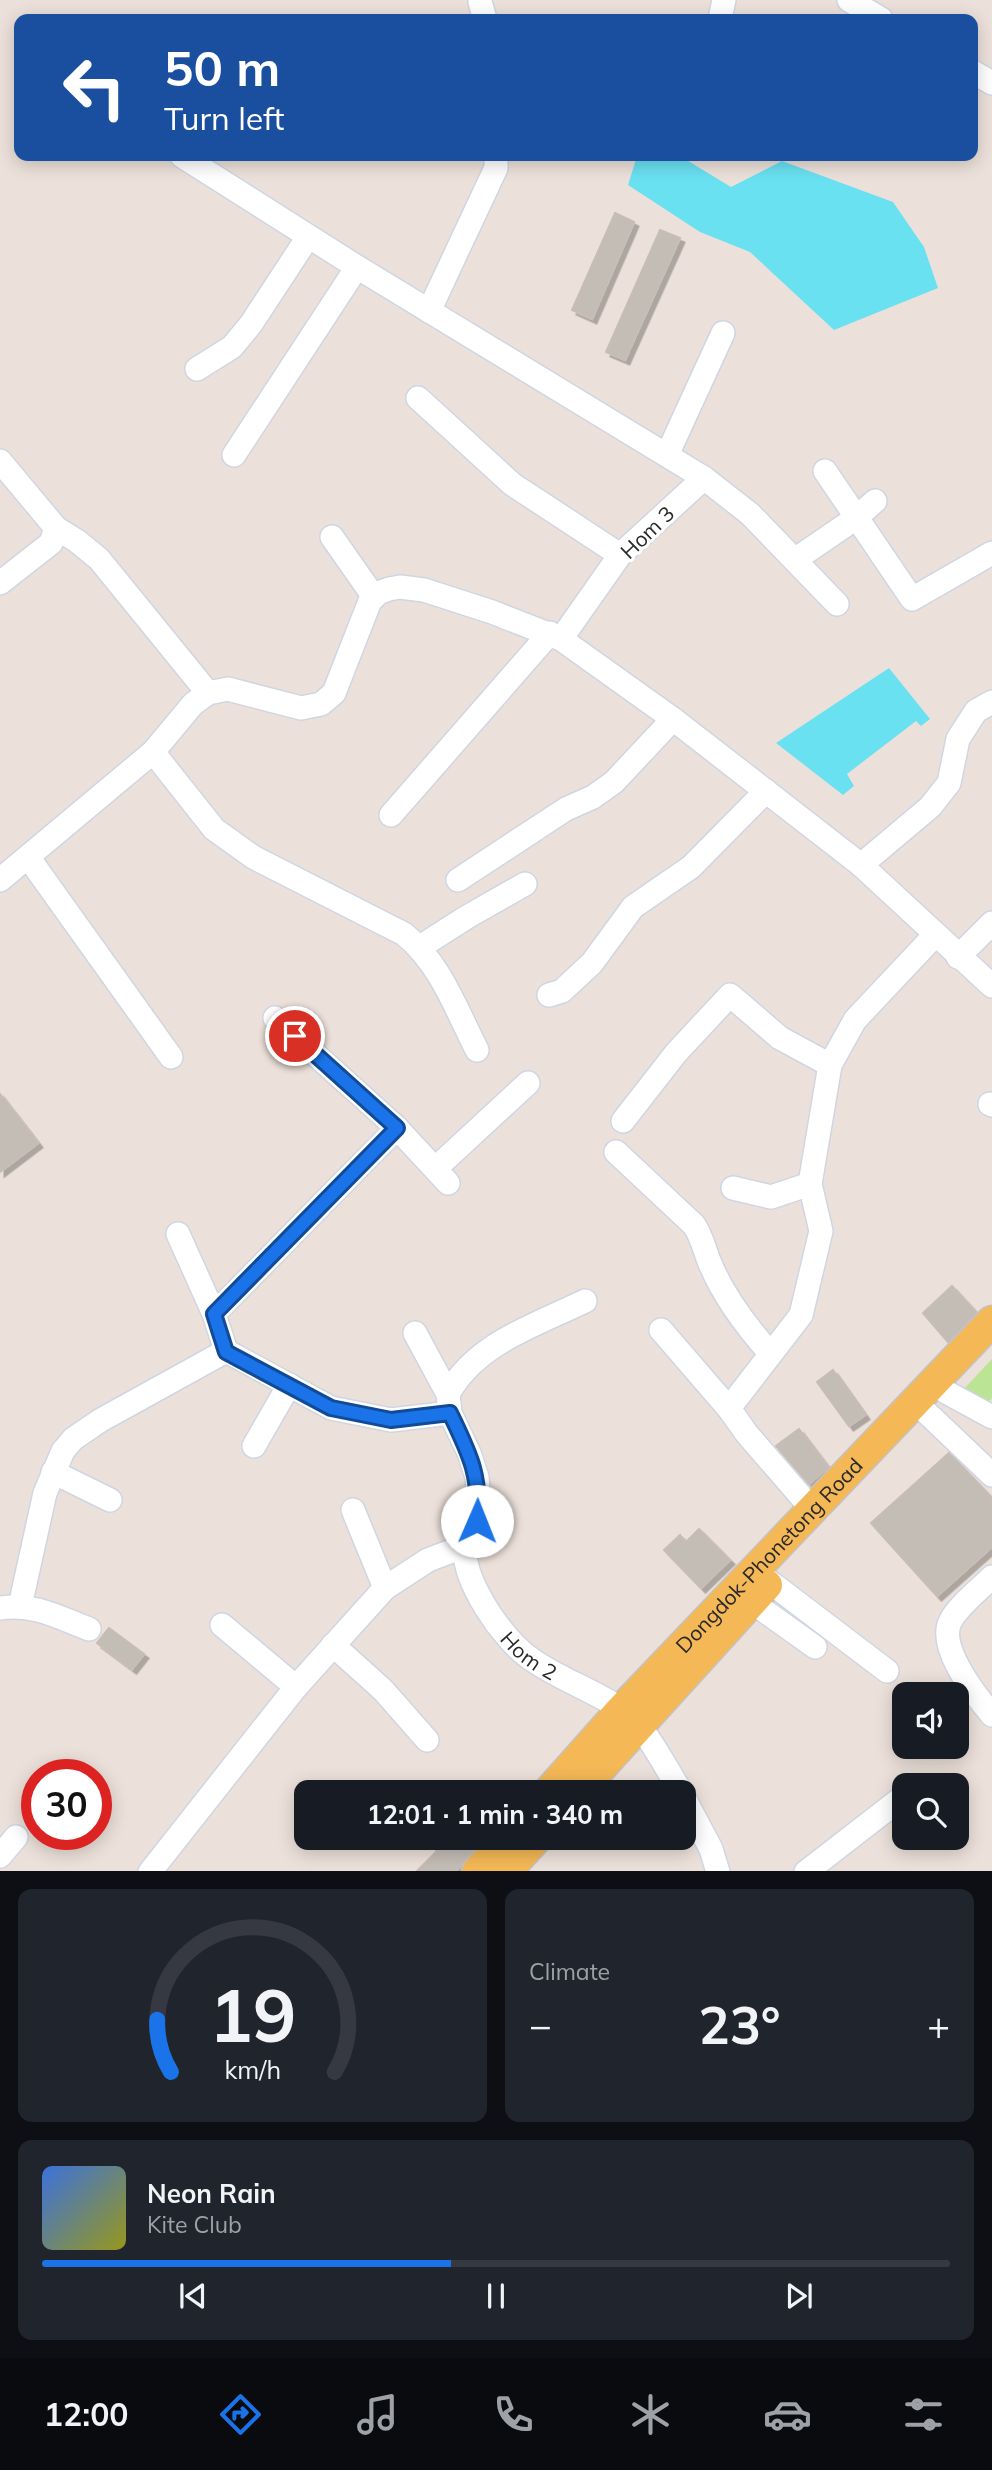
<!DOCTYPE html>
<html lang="en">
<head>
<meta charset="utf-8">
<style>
  :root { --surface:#171b24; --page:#20242c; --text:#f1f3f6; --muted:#9ea1a6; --line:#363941; --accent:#1a73e8 }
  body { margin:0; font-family:Mulish,sans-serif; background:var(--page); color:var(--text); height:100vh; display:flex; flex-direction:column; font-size:26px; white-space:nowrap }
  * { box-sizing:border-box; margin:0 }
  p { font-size:23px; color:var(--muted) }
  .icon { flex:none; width:38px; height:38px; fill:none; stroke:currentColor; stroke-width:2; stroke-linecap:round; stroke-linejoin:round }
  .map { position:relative; height:1871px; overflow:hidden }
  .panel { display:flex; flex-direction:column; gap:18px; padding:18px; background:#0d0f14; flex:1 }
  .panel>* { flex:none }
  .hud { position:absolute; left:14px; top:14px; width:964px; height:147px; border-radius:14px; box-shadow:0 4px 18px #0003; background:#1a4fa0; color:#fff; overflow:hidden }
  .fabs { position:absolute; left:892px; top:1682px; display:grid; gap:14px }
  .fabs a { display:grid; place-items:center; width:77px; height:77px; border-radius:14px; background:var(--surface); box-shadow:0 4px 18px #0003; font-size:35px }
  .speed { position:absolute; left:21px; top:1759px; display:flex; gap:14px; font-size:35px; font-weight:700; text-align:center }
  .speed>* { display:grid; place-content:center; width:91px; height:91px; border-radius:50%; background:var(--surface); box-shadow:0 4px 18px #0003; line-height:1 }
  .speed .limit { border:10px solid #d22; background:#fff; color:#111 }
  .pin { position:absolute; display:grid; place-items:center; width:60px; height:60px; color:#fff; margin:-30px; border:4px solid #fff; border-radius:50%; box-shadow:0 2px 7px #0007 }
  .me { position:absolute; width:77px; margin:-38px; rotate:1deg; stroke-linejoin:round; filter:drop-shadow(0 0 5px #0008) }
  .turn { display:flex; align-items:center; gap:24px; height:147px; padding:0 35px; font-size:32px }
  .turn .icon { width:91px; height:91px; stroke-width:2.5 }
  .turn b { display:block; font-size:49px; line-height:60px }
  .big { font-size:52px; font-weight:700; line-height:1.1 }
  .panel .widget { flex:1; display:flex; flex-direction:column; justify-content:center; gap:10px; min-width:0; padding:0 24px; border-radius:14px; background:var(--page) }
  .panel .dial { align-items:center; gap:0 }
  .dial svg { height:182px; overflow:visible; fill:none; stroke:var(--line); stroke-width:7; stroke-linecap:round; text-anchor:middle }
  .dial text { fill:var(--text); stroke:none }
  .song { display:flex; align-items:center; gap:21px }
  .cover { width:84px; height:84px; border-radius:10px; background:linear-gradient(135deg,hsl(220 70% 55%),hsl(60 70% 35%)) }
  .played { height:7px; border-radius:4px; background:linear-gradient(90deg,var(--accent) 45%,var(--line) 45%) }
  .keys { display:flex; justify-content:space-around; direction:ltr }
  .heat { display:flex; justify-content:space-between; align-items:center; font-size:38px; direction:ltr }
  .panel .tiles { flex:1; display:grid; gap:18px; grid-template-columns:1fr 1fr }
  .widget:last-child { grid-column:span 2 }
  .trip { position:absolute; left:294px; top:1780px; width:402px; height:70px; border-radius:14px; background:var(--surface); box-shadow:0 4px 18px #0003; font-weight:700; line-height:70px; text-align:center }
  .menu { display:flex; height:112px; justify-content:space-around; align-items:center; background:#090b0e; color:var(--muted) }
  .menu .icon { width:49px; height:49px }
  .menu .current { color:var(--accent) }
  .menu b { font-size:32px; color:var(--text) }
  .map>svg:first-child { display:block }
  .green { fill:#bbe494 }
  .water { fill:#69e1f1 }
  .building { fill:#c4bdb6; stroke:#c7bdb4; stroke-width:2; filter:url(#shadow) }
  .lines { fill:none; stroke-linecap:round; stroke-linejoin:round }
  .minor-casing { stroke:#cfd6e2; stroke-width:26 }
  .major-casing { stroke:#c3c3c3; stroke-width:33 }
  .minor { stroke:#fff; stroke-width:23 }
  .major { stroke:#f4b857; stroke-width:30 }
  .route-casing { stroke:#114b97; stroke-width:18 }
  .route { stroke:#1a73e8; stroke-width:12 }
  .labels { text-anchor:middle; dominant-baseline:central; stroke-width:6; stroke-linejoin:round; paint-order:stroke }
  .street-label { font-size:21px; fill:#292929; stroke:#fff }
</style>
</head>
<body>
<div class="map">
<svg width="992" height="1872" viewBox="0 0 992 1872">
  <defs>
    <filter id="shadow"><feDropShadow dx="4.5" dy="4.5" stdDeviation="0" flood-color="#0004"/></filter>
  </defs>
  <rect width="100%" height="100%" fill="#ece1da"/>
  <path class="green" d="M992 1359V1398L990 1401 962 1391Z"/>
  <path class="water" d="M637 156H680L731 187 782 161 893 202 924 247 938 288 834 330 750 252 700 232 628 185Z
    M889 668 930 719 921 726 916 721 847 774 854 786 843 795 776 743Z"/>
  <path class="building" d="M615 213 634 222 592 319 572 310Z
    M660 230 680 238 625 360 606 352Z
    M0 1094 38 1143 0 1172Z
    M952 1286 976 1312 948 1342 923 1313Z
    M833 1370 865 1415 849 1426 817 1382Z
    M799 1429 828 1467 809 1484 776 1446Z
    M949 1453 992 1498V1547L937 1596 871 1523Z
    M699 1529 730 1560 701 1588 664 1550 680 1535 686 1542Z
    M109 1628 144 1654 132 1669 97 1643Z
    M426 1838H484L455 1872H416L437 1851Z"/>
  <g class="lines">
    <defs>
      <g id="minor">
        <path d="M849 0 881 19"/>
        <path d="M480 2 485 19"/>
        <path d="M720 19 724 0"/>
        <path d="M973 72 992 83"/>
        <path d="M182 156 357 267 704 478 620 555 561 639"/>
        <path d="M429 311 496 168V156"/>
        <path d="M197 369 232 347 251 324 308 237"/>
        <path d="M418 398 512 484 620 555"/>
        <path d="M234 455 357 267"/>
        <path d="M667 455 723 333"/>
        <path d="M0 461 56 528 51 543 0 583"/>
        <path d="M825 471 912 599 992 553"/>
        <path d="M704 478 750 514 837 604"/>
        <path d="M56 528 77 541 99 559 208 693"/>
        <path d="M332 537 374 597"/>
        <path d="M796 559 856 518 875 501"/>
        <path d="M153 752 214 829 253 857 404 934C440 963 456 1009 477 1050"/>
        <path d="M391 815 550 633"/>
        <path d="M28 857 171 1057"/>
        <path d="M861 865 930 807 949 783 958 739 976 711 992 702"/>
        <path d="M0 880 153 752 193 704 208 693 228 689 301 708 321 704 334 693 370 601 378 593 389 589 400 587 424 590 492 612 561 639 673 719 861 865 992 986"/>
        <path d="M458 880 566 809 593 797 614 782 673 719"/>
        <path d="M420 947 467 917 525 884"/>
        <path d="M958 957 992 923"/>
        <path d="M549 995 562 991 592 963 633 907 691 867 766 791"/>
        <path d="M275 1018 397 1128 448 1183"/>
        <path d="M990 1104 992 1105"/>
        <path d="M623 1121 676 1053 730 995 780 1038 830 1065"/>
        <path d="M616 1152 694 1225C702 1237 704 1248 709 1261 723 1296 745 1325 770 1353"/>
        <path d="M436 1168 528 1083"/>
        <path d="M733 1188 771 1197 810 1184"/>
        <path d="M178 1234 214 1314 226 1351 331 1408 391 1420 450 1413"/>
        <path d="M214 1314 397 1128"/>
        <path d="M661 1330 730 1410"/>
        <path d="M935 1382 946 1392 992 1417"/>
        <path d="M448 1394C476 1343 536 1325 585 1301"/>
        <path d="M927 1413 992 1475"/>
        <path d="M254 1446 289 1385"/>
        <path d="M53 1472 110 1500"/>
        <path d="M812 1509 747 1434 730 1410 733 1403 801 1315 821 1231 810 1184 830 1065 855 1020 935 935"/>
        <path d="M353 1510 385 1588"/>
        <path id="s1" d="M465 1546C462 1581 503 1640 531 1659 559 1679 593 1690 621 1709 647 1728 664 1765 681 1792"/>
        <path d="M992 1577C980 1589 957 1607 950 1622 938 1648 976 1696 992 1715"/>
        <path d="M770 1582 887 1671"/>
        <path d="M752 1602 815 1647"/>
        <path d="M20 1606 45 1493 63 1451 73 1439 101 1420 226 1351"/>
        <path d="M0 1608C34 1603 58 1617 89 1629"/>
        <path d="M222 1625 296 1687"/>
        <path d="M333 1645 383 1690 427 1740"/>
        <path d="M684 1798 711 1849 718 1872"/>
        <path d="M0 1856 16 1837"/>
        <path d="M150 1872 296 1687 385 1588 428 1560 465 1546 473 1534 477 1521 479 1500 477 1477 469 1453 450 1413 448 1394 415 1333"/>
        <path d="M806 1872 899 1800"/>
      </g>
      <g id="major">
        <path id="s2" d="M548 1792 621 1710 992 1321"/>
        <path d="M579 1792 767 1585"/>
        <path d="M477 1872 507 1838"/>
        <path d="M506 1872 537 1838"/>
      </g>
    </defs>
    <use href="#minor" class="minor-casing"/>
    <use href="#major" class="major-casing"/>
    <use href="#minor" class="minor"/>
    <use href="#major" class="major"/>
  </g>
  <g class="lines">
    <defs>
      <path id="route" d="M295 1036 397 1128 214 1314 226 1352 331 1408 391 1420 450 1413C469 1453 481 1475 477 1521"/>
    </defs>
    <use href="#route" class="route-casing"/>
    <use href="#route" class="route"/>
  </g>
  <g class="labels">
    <g class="street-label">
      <text transform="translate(647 532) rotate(-44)">Hom 3</text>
      <text stroke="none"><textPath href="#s2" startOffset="324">Dongdok-Phonetong Road</textPath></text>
      <text stroke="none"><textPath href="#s1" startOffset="131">Hom 2</textPath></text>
    </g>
  </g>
</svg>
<div class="fabs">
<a><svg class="icon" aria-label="sound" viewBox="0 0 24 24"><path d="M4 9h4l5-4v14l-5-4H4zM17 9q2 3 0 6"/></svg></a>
<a><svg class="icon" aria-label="search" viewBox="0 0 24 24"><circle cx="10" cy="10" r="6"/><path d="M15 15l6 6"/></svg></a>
</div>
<div class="speed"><div class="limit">30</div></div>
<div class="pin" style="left:295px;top:1036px;background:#d93025"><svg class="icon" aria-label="arrive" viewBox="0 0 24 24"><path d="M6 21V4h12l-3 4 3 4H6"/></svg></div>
<svg class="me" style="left:477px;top:1521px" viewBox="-20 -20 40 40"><circle r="19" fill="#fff"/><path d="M0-13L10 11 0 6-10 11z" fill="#1a73e8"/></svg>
<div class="trip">12:01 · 1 min · 340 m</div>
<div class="hud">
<div class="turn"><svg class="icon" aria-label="left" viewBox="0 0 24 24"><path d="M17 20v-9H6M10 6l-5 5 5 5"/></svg><div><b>50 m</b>Turn left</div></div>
</div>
</div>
<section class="panel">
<div class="tiles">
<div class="widget dial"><svg viewBox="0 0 100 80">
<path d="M14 69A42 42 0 1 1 86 69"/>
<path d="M14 69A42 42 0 0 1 8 46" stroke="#1a73e8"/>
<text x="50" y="56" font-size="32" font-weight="700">19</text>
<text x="50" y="72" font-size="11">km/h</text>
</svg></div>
<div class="widget"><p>Climate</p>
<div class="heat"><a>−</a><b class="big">23°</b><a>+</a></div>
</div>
<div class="widget">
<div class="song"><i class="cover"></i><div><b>Neon Rain</b><p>Kite Club</p></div></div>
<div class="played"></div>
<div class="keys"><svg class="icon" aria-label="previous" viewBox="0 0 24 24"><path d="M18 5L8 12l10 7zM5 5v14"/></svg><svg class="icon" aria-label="pause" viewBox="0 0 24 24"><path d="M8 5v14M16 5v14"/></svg><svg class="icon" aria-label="next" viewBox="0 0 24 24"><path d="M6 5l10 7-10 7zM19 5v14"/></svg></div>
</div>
</div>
</section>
<nav class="menu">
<b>12:00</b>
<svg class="icon current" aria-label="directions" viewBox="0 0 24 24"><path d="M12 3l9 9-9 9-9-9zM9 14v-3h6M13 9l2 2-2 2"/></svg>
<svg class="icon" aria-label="music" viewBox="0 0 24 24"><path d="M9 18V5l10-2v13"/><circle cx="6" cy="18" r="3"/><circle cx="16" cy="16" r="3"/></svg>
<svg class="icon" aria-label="phone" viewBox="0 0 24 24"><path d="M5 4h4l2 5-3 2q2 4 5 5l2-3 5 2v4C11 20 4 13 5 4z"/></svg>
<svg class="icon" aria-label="climate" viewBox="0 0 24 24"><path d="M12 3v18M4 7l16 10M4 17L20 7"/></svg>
<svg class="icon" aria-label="car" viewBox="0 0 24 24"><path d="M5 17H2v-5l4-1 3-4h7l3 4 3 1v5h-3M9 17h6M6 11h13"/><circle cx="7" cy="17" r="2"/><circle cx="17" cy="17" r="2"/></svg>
<svg class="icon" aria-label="filters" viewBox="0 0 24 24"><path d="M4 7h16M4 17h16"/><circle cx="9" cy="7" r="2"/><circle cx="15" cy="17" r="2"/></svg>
</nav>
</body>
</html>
